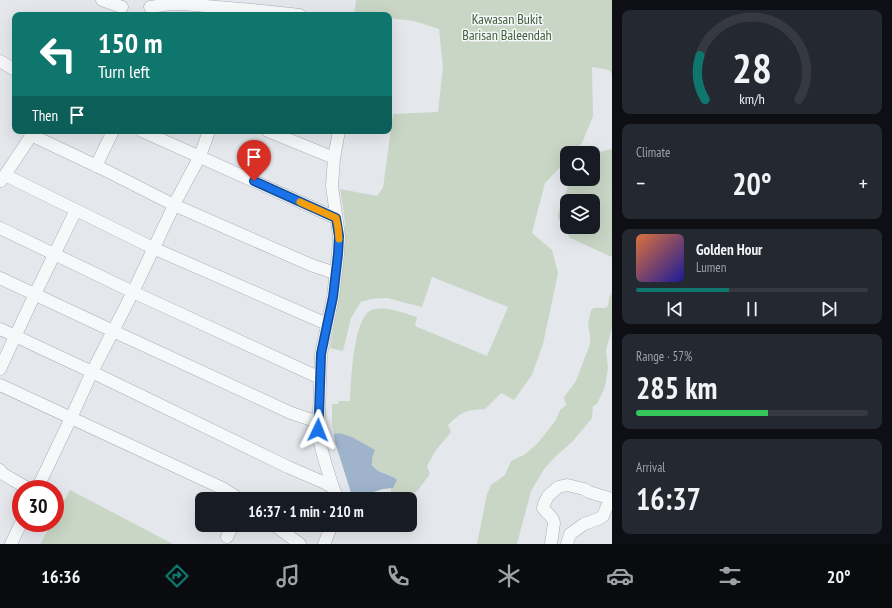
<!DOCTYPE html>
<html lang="en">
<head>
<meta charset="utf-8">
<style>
  :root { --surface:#171b24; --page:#242831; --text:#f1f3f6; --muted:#9ea1a6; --line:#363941; --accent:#0f766e }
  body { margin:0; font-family:"PT Sans Narrow",sans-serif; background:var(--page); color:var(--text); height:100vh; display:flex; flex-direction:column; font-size:15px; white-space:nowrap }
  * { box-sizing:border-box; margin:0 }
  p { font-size:13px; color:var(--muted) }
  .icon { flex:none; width:22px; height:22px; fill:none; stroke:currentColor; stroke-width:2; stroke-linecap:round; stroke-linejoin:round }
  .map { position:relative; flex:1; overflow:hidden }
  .panel { display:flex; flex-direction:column; gap:10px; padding:10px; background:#0d0f14; width:280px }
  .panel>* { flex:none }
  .hud { position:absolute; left:12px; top:12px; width:380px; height:122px; border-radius:8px; box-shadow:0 4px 16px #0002; background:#0f766e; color:#fff; overflow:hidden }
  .buttons { position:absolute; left:560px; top:146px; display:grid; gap:8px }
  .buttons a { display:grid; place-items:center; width:40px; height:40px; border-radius:8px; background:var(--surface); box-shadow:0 4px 16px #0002; font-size:20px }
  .speed { position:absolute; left:12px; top:480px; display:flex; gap:8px; font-size:20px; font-weight:700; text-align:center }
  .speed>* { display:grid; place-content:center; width:52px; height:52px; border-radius:50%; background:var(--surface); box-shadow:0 4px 16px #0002; line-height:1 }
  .speed .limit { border:6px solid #d22; background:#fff; color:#111 }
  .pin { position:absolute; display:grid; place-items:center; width:34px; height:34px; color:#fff; margin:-41px -17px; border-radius:50% 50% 50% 0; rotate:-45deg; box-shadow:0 0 4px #0007 }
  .pin .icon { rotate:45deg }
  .me { position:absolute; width:44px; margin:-22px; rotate:2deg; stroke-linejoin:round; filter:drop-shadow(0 0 3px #0008) }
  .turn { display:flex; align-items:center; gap:14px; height:84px; padding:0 20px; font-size:18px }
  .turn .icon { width:52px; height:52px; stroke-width:2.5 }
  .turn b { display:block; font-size:28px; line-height:34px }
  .then { display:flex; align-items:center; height:38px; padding:0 20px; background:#0003; gap:8px; font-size:15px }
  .big { font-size:30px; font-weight:700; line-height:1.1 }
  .panel .tile { flex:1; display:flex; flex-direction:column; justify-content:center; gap:6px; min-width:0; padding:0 14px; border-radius:8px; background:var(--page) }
  .panel .dial { align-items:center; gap:0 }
  .dial svg { height:104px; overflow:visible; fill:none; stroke:var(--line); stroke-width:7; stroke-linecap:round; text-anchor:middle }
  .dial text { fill:var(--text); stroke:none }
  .song { display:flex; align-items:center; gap:12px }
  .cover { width:48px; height:48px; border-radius:6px; background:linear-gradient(135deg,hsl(20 70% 55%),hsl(240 70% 35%)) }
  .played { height:4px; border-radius:2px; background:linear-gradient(90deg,var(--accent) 40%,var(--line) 40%) }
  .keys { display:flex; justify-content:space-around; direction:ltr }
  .heat { display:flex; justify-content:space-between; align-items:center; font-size:22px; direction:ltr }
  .charge { height:6px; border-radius:3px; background:linear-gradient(90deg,#34c759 57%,var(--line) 0) }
  .trip { position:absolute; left:195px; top:492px; width:222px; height:40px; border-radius:8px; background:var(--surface); box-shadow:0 4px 16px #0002; font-weight:700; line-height:40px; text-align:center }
  .menu { display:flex; height:64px; justify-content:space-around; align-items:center; background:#090b0e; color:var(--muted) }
  .menu .icon { width:28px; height:28px }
  .menu .selected { color:var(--accent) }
  .menu b { font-size:18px; color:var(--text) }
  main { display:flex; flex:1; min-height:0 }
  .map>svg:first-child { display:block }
  .green { fill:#c9d6c5; fill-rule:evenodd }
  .water { fill:#9fb4cc }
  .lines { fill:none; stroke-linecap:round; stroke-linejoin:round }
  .minor-casing { stroke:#a9aeb7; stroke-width:13 }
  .minor { stroke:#f7f8fa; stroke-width:12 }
  .route-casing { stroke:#114b97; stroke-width:10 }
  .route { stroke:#1a73e8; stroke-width:7 }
  .slow { stroke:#f59e0b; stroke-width:7 }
  .labels { text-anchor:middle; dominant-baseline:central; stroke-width:3; stroke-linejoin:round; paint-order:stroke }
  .park-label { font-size:14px; fill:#3f6138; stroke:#f4f6f9 }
</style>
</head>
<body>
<main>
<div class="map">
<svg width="612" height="544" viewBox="0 0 612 544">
  <rect width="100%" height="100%" fill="#e4e7ec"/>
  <path class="green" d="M356 0H612V74L609 70 592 67 593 116 582 143 573 153H567V160L545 183 532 233 552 250 558 273 543 344 532 375 514 400 501 393 485 409C465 410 463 411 448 425L451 432 436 450 427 466 430 474 418 490 408 499H393L394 493 391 492V488L393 487 395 484 393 477 378 471 372 464V458L339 433 334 434 332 424V404H338L339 401H350C351 383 353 316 372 310 387 305 403 313 417 317L415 326 487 356 508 307 432 277 422 307 387 298 371 299 361 302 351 318 343 351 330 348C336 312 343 277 345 241 346 224 343 206 340 189L377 196 383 188 393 114 438 112 443 67 439 29 414 21 389 18V15H354Z
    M612 148V257L570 238 558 218V214L570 181 571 179H593V154L611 149ZM567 201H593V227H567Z
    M612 292V328L606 350 608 368 605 387 597 404 593 406 592 418 572 442 556 456 544 469 531 491 517 544H477L487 494 491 485 505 475 511 461 524 455 537 444 556 420 560 410 566 405 564 397 576 381 590 344V336L588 323 591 310 594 308H605L608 306 609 298Z
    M70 490 173 544H40L52 523H55V517Z"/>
  <path class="water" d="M339 433 352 437 375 450 372 458V465L378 471 393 477 397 480 393 488 383 489 370 493 360 499H354L352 496 335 442 334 434Z"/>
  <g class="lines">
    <defs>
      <path id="minor" d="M102 0 122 7
        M150 7 171 4H183L263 11 300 15
        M0 61 15 70
        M142 131 336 218
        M268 131 334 158
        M31 135 103 169 174 205 311 265 335 273
        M96 166 113 131
        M5 175 153 248 327 324
        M1 181 29 139 33 131
        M0 228 133 292 320 378
        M0 278 113 331 291 413 318 422
        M0 329 92 372 288 467 325 483 333 488
        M0 369 35 294 76 210
        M0 385 224 489 239 499
        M0 470 3 474 29 489
        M37 489 71 418 92 372 133 292 177 199 200 156 209 131
        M336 499V495C332 485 329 475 326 465 321 448 316 432 319 415L321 354 333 297 338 254 339 236 332 186 334 158 339 131
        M274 525 300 544
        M227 537 233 525
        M11 544 21 523
        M324 544 332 525
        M551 544 554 523C553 516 547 514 543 508L544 504 548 496 558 487 567 485 584 489 589 492 612 499
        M567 544 570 534 573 532 584 524 598 519 603 516 610 499"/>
    </defs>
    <use href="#minor" class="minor-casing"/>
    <use href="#minor" class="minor"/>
  </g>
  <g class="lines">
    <defs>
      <path id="route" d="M254 181 336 218 339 236 338 254 333 297 321 354 319 415 318 422V430"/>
    </defs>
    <use href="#route" class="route-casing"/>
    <use href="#route" class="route"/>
    <path class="slow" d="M300 202 336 218 338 228 339 239"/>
  </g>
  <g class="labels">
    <g class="park-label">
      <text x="507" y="19">Kawasan Bukit<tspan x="507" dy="16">Barisan Baleendah</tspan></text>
    </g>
  </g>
</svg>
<div class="buttons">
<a><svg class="icon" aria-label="search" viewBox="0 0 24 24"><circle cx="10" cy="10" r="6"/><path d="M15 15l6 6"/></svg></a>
<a><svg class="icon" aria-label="layers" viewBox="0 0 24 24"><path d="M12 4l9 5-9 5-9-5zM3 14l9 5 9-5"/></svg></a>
</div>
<div class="speed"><div class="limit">30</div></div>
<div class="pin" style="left:254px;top:181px;background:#d93025"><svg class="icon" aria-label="arrive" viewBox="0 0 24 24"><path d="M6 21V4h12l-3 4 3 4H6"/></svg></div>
<svg class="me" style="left:318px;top:430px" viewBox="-20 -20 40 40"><path d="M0-17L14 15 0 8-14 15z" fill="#1a73e8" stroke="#fff" stroke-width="4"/></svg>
<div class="trip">16:37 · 1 min · 210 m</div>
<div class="hud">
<div class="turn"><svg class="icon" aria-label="left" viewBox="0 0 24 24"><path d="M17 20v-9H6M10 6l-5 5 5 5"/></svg><div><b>150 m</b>Turn left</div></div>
<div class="then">Then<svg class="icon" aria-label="arrive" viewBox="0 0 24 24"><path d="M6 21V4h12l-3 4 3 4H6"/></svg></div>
</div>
</div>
<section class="panel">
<div class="tile dial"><svg viewBox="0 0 100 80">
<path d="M14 69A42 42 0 1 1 86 69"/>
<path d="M14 69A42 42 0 0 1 10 35" stroke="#0f766e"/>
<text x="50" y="56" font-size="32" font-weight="700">28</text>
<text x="50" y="72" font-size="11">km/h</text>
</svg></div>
<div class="tile"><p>Climate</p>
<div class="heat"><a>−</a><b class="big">20°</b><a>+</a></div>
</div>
<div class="tile">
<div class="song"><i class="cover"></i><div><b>Golden Hour</b><p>Lumen</p></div></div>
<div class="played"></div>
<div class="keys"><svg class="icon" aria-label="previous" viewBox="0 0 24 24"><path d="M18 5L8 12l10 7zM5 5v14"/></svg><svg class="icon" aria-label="pause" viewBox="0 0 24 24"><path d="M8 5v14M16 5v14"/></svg><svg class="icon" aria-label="next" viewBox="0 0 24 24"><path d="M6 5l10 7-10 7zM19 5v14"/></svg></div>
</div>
<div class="tile"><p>Range · 57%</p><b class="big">285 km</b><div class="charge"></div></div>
<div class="tile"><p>Arrival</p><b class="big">16:37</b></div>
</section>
</main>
<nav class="menu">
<b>16:36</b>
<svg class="icon selected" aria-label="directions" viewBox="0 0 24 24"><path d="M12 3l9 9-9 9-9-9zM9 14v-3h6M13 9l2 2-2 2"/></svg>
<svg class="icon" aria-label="music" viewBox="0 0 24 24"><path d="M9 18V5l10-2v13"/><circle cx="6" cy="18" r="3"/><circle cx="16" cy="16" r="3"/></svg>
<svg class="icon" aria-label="phone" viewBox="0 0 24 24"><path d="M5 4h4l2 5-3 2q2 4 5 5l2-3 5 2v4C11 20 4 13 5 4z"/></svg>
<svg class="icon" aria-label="climate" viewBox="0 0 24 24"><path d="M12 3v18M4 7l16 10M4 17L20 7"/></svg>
<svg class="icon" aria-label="car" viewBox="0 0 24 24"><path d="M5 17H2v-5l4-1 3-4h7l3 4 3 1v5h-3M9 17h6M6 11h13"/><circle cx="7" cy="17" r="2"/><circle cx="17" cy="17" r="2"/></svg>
<svg class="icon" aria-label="filters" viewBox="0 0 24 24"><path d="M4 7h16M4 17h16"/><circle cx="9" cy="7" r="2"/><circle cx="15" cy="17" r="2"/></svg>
<b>20°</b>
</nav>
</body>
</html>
